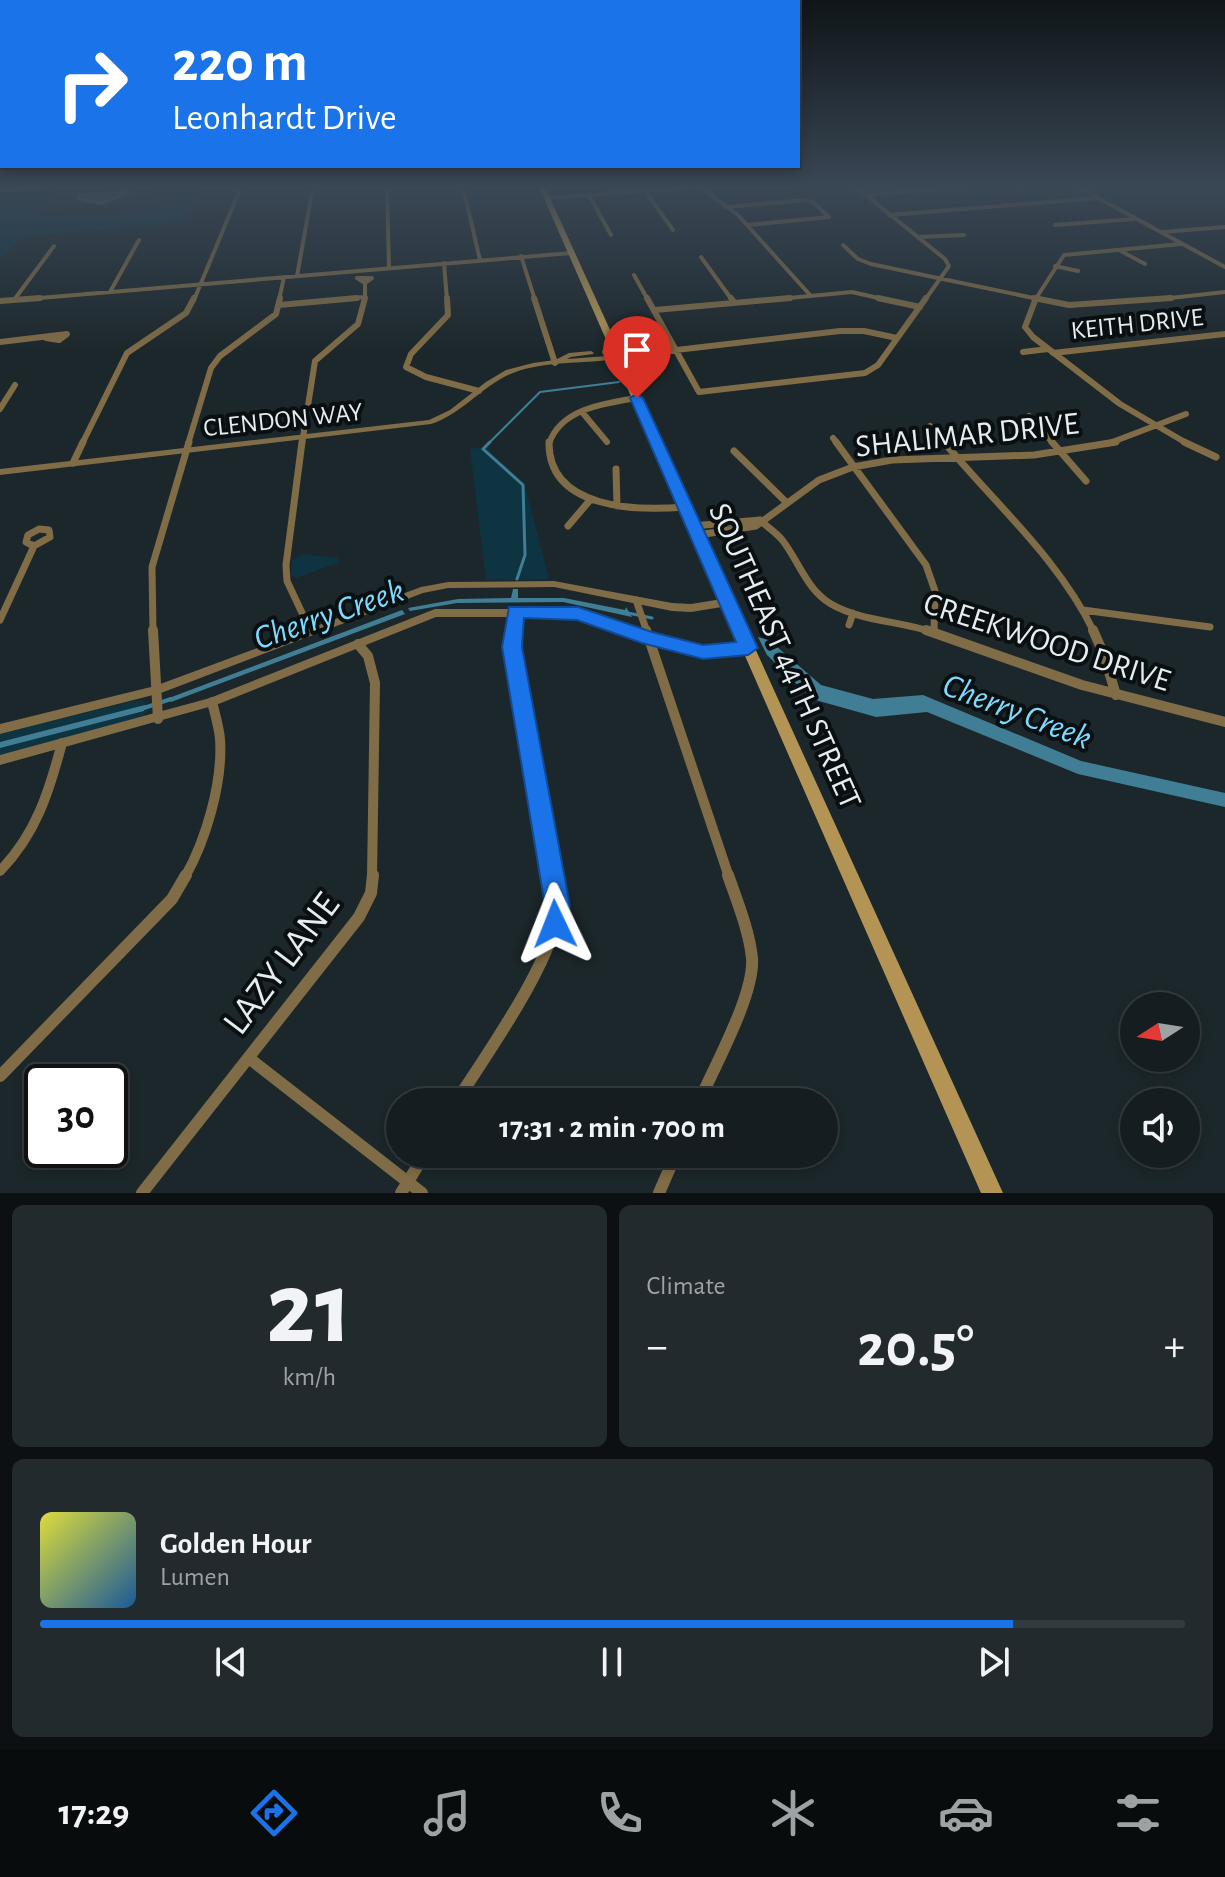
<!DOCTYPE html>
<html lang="en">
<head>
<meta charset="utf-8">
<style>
  :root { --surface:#151d20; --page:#222a2d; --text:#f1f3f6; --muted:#9da2a5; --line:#343b3e; --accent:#1a73e8 }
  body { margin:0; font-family:"Alegreya Sans",sans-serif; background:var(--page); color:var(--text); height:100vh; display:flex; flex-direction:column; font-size:30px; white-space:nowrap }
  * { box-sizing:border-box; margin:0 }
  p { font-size:26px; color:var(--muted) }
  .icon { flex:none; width:44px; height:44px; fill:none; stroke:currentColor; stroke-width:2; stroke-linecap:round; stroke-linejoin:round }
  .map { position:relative; height:1193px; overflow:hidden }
  .panel { display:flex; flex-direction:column; gap:12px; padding:12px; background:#0c1012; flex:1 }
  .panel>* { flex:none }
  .top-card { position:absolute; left:0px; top:0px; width:800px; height:168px; box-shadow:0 4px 12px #0003,0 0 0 2px var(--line); background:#1a73e8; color:#fff; overflow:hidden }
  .needle { width:52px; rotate:258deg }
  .tools { position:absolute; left:1120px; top:992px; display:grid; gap:16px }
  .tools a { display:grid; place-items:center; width:80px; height:80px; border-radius:50%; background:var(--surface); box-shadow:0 4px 12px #0003,0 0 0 2px var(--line); font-size:40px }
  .speed { position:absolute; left:24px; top:1064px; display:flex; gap:16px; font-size:40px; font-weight:700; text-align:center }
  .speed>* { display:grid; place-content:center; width:104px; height:104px; border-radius:50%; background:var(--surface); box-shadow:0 4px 12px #0003,0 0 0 2px var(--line); line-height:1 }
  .speed .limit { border:4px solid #111; border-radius:12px; background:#fff; color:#111 }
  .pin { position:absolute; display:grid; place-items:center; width:68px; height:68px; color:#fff; margin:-82px -34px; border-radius:50% 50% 50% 0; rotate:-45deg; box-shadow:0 0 8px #0007 }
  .pin .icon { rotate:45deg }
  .me { position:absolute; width:88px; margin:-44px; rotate:358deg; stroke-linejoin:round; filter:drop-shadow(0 0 6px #0008) }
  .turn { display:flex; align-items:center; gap:28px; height:168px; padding:0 40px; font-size:36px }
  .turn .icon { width:104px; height:104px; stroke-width:2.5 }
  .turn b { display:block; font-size:56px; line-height:68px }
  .big { font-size:60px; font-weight:700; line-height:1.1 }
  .panel .widget { flex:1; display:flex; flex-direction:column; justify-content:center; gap:12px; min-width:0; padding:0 28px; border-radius:12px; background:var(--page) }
  .panel .dial { align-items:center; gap:0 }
  .dial b { font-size:104px; line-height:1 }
  .song { display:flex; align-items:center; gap:24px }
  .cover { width:96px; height:96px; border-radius:12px; background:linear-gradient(135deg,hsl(60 70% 55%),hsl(210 70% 35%)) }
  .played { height:8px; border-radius:4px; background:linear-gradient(90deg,var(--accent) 85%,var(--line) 85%) }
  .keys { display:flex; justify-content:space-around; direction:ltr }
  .heat { display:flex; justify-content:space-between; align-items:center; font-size:44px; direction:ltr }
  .panel .tiles { flex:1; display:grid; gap:12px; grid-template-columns:1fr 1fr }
  .widget:last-child { grid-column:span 2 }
  .trip { position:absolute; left:386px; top:1088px; width:452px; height:80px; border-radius:40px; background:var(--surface); box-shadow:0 4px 12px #0003,0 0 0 2px var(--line); font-weight:700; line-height:80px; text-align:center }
  .tab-bar { display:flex; height:128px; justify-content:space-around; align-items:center; background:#080c0d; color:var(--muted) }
  .tab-bar .icon { width:56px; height:56px }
  .tab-bar .selected { color:var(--accent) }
  .tab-bar b { font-size:36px; color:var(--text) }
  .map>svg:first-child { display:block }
  .green { fill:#0e3441 }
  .water { fill:#407e95 }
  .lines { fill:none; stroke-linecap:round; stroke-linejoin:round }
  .stream-far2 { stroke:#407e95; stroke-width:2 }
  .stream-far1 { stroke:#407e95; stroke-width:3 }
  .stream { stroke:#407e95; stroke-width:4 }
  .minor-far4 { stroke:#806c46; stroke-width:4 }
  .minor-far3 { stroke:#806c46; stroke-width:6 }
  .minor-far2 { stroke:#806c46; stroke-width:7 }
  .minor-far1 { stroke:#806c46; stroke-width:10 }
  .minor { stroke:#806c46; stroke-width:12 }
  .tertiary { fill:#806c46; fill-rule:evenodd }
  .secondary { fill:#b49455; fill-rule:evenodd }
  .wall { fill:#3f494e }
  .shaded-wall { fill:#293439 }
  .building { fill:#515b60; stroke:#687276; stroke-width:2 }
  .route { fill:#1a73e8; stroke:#114b97; stroke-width:2 }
  .labels { text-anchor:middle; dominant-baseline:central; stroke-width:8; stroke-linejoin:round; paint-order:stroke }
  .far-street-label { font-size:26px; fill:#e6edf0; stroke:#0a0f11 }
  .street-label { font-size:32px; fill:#e6edf0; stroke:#0a0f11 }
  .water-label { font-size:34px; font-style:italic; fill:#7cdbff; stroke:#0a0f11 }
  .near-street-label { font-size:38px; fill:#e6edf0; stroke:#0a0f11 }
</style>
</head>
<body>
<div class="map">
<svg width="1225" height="1193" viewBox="0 0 1225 1193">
  <rect width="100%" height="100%" fill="#1c272b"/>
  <path class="green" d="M154 187H203L185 223 21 237 0 261V192L58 188 39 215 54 216 157 210 163 207 171 193H152Z
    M488 447 490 452 524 482 549 579 486 580 470 449Z
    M303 554 337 558 340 562 296 578 291 575 292 560Z
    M134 701H144L147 705 0 742V734Z
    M148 710 143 717 0 756V748Z"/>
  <path class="water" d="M513 589H518V598H564L625 610 626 607 632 617 563 602 457 603 410 611 408 608 458 599 511 598Z
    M402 610 405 614 171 702 169 698Z
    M758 637 769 640 821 685 873 699 923 695 1081 761 1225 793V807L1078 774 927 712 876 717 812 699 767 655Z
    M145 705 144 711 0 748V742Z"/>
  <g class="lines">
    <path class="stream-far2" d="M488 444 540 392 619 382"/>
    <path class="stream-far1" d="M490 442 483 449 523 485 525 555 517 579
      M628 613 652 618"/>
    <path class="stream" d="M141 709 171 699"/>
    <path class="minor-far4" d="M387 187 389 268
      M463 187 480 260
      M700 187 738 215 810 295
      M856 187 945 259 949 266 925 300
      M1078 187 1225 267
      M645 191 673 230
      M589 195 611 235
      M865 195 964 187
      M547 198 699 187
      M726 207 805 200 813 202 829 217 748 225
      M889 215 1099 198
      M1055 225 1134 219
      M1162 232 1225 227
      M918 237 964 235
      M843 245 858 259 871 264 1043 300
      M1119 250 1145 264
      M521 256 535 300
      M701 257 732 300
      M444 263 447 300
      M1055 266 1078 271
      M634 275 648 300
      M297 276 313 187
      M357 278H372L365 283Z
      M110 292 139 240
      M14 300 54 246
      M16 300 571 253
      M194 300 241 187
      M279 300 284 277
      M336 300 364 297
      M365 300V283
      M768 300 852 292 887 300
      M1035 300 1064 255 1181 244
      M1152 300 1225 292"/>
    <path class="minor-far3" d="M447 298 448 315 411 354 406 367 426 377 479 391
      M534 298 555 363
      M647 298 699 392 865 373 878 365 926 298
      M731 298 734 302
      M878 298 920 307
      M1034 298 1069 305 1171 298
      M1036 298 1025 327 1033 337 1120 404 1188 444
      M0 301 40 298
      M279 305 357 298
      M655 310 790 298
      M0 342 67 334 59 340 46 338
      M605 352 664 345 674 348
      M1023 352 1048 349
      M1053 353 1225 334
      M608 358 840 331H864L897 338
      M0 409 15 385
      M582 412 607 442
      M1029 416 1054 444
      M930 426 945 444
      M833 438 838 444
      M82 444 127 353 186 313 194 298
      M188 444 211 368 220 356 276 314 280 298
      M302 444 315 361 358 324 365 298
      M549 444C560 409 605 403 637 398
      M1107 444 1186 414"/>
    <path class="minor-far2" d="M302 442 286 565 287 581 311 632
      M549 442C548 510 638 511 685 507
      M836 442 926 565 935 591 934 632
      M944 442C995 504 1059 559 1094 632
      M1052 442 1086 481
      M1184 442 1216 457
      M734 451 787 503
      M73 463 83 442
      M616 469 617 506
      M760 520C767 527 777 533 783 541 799 562 807 590 831 604 860 621 900 621 932 632
      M568 526 591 499
      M693 526 760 520
      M39 529 49 530 50 537 34 546 26 542 28 535Z
      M698 535 756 526 819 480 853 467 892 460 1034 455 1116 442
      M636 600 647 632
      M1083 610 1210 627
      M0 620 34 546
      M849 625 853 613
      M153 632 152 567 189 442
      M513 632 515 611"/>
    <path class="minor-far1" d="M153 630 158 719
      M513 630 514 666 553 877
      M646 630 729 877
      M926 630 1082 685 1225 722
      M1093 630 1104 655 1116 695
      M358 644 368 656 375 683 372 877
      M0 871C36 834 49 792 62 743
      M185 877C206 840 223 782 220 739 219 727 215 714 212 702"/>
    <path class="minor" d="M250 1059 422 1193
      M0 1076 172 899 186 875
      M456 1102C484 1058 558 955 558 905 558 895 554 884 552 875
      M699 1102C714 1067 755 994 752 958 749 930 737 901 728 875
      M142 1193 359 917 371 893 373 875
      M401 1193 425 1154
      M659 1193 676 1154"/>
    <path class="tertiary" d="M591 351 594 353 593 354 571 357 567 359 608 356 611 358 608 360C574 364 535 361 504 377 478 391 459 415 431 424L0 475V469L429 420 450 410 486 382 506 370 533 363 555 360 569 353Z
      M554 581 672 603 691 604 728 598 733 602 728 606 691 612 672 611 554 587 448 588 423 593 161 693 0 734V724L155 686 421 587 448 582Z
      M435 609H578L685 644 716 648 748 644 752 645 753 648 752 651 748 652 716 656 685 652 578 617H436L216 705 0 765V755L210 698Z"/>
    <path class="secondary" d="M47 187 44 189 0 192V188Z
      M539 187H545L1003 1193H981Z"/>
  </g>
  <path class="wall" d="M131 195 115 202 102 205 79 202 78 199Z"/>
  <path class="shaded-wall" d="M130 192 131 195 115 202 102 205 101 203Z"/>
  <path class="building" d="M130 192 114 199 101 203 78 199V194Z"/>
  <linearGradient id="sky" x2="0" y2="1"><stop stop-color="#0f1518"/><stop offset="0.53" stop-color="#3a4755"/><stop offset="1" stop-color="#3a4755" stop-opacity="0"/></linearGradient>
  <rect width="1225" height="354" fill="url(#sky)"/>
  <path class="route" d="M637 394 643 398 758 648 748 655 703 659 642 643 577 620 524 618 522 647 570 906 565 933 555 937 546 933 542 924 545 906 502 647 509 607H578L652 632 703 645 736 642 630 398Z"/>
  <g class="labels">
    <g class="far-street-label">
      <text transform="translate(1137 324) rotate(-6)">KEITH DRIVE</text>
      <text transform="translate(283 420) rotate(-6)">CLENDON WAY</text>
    </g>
    <g class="street-label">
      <text transform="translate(967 435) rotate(-6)">SHALIMAR DRIVE</text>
      <text transform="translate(1047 642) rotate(18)">CREEKWOOD DRIVE</text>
      <text transform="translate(785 656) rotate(66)">SOUTHEAST 44TH STREET</text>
    </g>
    <g class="water-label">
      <text transform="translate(329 615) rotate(-19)">Cherry Creek</text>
      <text transform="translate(1017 712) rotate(21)">Cherry Creek</text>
    </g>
    <g class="near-street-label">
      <text transform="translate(282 964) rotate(-53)">LAZY LANE</text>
    </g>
  </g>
</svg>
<div class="tools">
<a><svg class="needle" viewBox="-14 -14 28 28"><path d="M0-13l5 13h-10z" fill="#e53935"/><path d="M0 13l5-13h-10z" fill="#9da2a5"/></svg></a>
<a><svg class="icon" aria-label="sound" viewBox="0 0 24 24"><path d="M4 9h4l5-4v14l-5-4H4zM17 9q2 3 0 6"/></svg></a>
</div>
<div class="speed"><div class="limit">30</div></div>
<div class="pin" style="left:637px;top:398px;background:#d93025"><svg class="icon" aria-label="arrive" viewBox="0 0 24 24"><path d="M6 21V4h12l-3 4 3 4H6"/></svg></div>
<svg class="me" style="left:555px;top:924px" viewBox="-20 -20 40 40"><path d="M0-17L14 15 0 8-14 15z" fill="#1a73e8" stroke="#fff" stroke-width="4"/></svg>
<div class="trip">17:31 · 2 min · 700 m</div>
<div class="top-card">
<div class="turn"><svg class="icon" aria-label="right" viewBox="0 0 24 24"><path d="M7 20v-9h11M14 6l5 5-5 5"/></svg><div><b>220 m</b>Leonhardt Drive</div></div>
</div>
</div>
<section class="panel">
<div class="tiles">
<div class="widget dial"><b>21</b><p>km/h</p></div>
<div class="widget"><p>Climate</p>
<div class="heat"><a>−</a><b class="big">20.5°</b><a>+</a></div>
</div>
<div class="widget">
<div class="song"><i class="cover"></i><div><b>Golden Hour</b><p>Lumen</p></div></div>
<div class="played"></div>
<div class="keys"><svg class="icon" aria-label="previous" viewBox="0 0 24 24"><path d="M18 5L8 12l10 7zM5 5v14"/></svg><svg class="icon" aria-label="pause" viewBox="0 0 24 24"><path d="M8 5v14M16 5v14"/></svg><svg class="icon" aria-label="next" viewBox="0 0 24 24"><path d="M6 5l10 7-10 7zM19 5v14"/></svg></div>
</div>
</div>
</section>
<nav class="tab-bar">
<b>17:29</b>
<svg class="icon selected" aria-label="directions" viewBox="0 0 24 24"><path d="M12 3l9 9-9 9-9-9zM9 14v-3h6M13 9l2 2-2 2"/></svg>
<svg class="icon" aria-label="music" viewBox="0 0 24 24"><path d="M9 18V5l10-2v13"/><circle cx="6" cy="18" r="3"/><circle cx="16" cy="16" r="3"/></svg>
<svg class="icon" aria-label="phone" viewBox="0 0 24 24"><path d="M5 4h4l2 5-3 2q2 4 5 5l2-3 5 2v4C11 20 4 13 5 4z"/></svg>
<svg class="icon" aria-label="climate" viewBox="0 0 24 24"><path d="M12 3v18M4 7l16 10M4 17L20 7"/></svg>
<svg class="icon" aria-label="car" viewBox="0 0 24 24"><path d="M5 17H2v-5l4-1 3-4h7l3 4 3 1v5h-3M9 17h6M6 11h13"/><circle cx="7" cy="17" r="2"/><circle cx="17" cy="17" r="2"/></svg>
<svg class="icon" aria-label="filters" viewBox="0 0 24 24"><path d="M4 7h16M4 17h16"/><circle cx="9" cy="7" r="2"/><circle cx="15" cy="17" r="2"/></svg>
</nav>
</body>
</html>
